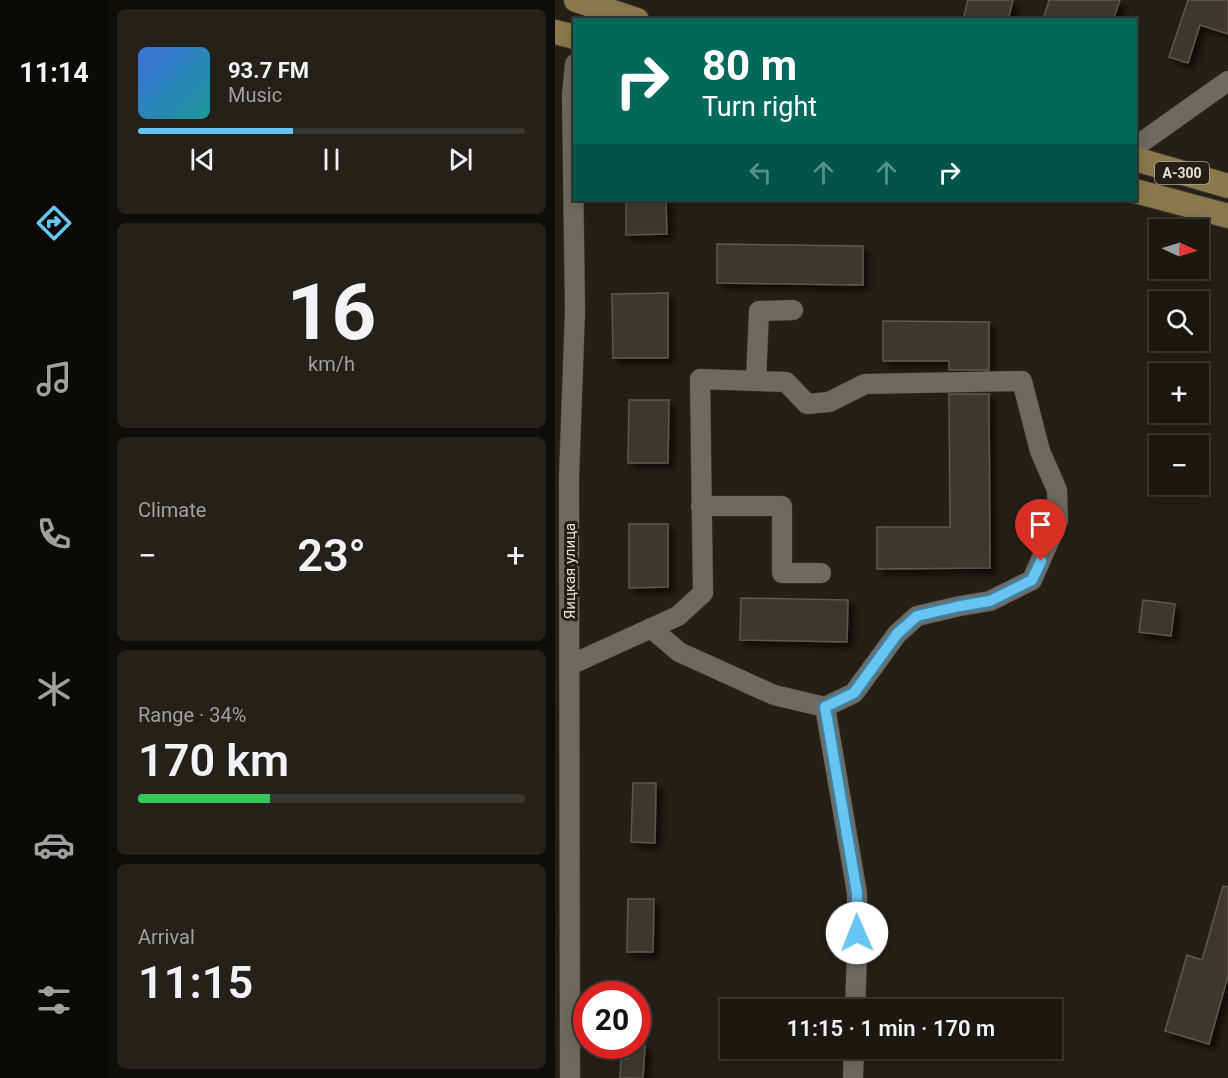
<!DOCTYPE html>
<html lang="en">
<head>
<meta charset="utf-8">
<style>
  :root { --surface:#1b1811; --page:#24211a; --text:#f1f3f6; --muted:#a0a09f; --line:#393731; --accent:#68c4f0 }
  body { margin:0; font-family:Roboto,sans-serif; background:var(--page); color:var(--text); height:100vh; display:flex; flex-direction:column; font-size:22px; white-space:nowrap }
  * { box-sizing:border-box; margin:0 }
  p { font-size:20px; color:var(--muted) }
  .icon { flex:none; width:33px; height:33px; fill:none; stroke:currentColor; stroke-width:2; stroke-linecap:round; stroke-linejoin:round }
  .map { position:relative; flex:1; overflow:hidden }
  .details { display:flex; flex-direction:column; gap:9px; padding:9px; background:#0f0d09; width:447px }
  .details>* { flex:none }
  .hud { position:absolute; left:18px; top:18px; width:564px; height:183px; border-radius:0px; box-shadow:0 3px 15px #0003,0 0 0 2px var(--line); background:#00695c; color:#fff; overflow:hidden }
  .needle { width:39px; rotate:94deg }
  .controls { position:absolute; left:594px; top:219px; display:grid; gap:12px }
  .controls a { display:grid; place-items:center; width:60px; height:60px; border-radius:0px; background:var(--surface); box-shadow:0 3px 15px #0003,0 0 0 2px var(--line); font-size:30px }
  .speed { position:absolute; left:18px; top:981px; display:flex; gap:12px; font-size:30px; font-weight:700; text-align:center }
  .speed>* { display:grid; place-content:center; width:78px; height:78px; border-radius:50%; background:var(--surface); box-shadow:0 3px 15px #0003,0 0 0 2px var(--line); line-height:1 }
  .speed .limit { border:9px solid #d22; background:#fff; color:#111 }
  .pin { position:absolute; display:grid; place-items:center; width:51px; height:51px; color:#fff; margin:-62px -26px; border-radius:50% 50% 50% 0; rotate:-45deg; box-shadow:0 0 6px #0007 }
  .pin .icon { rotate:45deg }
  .me { position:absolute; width:66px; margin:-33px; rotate:359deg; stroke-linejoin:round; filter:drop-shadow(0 0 4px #0008) }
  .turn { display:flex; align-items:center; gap:21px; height:126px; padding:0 30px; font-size:27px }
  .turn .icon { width:78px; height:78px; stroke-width:2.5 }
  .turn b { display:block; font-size:42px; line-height:51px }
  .lanes { display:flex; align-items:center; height:57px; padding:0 30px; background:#0003; justify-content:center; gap:30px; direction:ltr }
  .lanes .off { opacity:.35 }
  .big { font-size:45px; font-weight:600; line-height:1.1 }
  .details .tile { flex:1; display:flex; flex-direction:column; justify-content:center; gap:9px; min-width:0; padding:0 21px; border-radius:9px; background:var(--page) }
  .details .dial { align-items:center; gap:0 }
  .dial b { font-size:78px; line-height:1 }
  .song { display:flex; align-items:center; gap:18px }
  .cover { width:72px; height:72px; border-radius:9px; background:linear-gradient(135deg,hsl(220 70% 55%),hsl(180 70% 35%)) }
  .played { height:6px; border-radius:3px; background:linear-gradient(90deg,var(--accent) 40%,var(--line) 40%) }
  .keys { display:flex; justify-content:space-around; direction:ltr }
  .heat { display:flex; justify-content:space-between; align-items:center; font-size:33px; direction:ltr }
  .charge { height:9px; border-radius:4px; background:linear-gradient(90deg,#34c759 34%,var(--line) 0) }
  .trip { position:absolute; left:165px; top:999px; width:342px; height:60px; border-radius:0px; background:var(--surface); box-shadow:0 3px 15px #0003,0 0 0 2px var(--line); font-weight:600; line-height:60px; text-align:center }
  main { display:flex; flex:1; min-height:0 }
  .tabs { display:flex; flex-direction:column; width:108px; justify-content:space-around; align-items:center; background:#0b0a07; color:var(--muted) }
  .tabs .icon { width:42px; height:42px }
  .tabs .selected { color:var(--accent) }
  .tabs b { font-size:27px; color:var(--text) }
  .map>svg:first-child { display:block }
  .building { fill:#3c372e; stroke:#5d584e; stroke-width:1.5; filter:url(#shadow) }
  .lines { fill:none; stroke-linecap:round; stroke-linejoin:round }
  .minor-casing { stroke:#3d3a34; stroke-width:21 }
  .major-casing { stroke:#3d3a34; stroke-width:26 }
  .minor { stroke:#6f6a60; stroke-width:20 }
  .major { stroke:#8c794b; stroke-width:24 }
  .route-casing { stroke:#447f9c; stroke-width:15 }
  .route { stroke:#68c4f0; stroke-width:10 }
  .labels { text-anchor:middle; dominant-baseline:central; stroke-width:6; stroke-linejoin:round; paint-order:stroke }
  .shield { fill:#242017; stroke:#aba8a1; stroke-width:1.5 }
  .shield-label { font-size:14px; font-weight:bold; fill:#e5e2dc }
  .street-label { font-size:15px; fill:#e5e2dc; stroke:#242017 }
</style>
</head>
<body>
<main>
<nav class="tabs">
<b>11:14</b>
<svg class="icon selected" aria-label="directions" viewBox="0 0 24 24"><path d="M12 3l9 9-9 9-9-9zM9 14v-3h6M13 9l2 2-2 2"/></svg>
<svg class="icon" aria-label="music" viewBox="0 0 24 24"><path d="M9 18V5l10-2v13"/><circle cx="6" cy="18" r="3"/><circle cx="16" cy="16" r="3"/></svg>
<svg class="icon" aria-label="phone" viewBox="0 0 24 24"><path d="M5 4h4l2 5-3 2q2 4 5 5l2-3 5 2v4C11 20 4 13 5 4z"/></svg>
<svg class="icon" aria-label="climate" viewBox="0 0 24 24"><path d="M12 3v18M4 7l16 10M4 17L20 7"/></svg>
<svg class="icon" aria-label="car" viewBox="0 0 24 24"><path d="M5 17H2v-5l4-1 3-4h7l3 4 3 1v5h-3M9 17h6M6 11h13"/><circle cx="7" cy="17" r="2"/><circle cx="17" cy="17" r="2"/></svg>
<svg class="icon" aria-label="filters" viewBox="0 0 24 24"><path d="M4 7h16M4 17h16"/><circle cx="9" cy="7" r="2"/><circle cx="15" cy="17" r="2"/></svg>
</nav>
<section class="details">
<div class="tile">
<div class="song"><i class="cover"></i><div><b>93.7 FM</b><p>Music</p></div></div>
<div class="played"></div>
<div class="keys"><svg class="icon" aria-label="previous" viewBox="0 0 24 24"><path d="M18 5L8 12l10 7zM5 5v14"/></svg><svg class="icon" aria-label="pause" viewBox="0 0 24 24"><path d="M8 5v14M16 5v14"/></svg><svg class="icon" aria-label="next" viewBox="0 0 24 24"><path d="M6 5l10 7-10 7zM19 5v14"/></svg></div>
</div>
<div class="tile dial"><b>16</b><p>km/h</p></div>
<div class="tile"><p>Climate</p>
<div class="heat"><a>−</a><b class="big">23°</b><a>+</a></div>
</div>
<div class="tile"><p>Range · 34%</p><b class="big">170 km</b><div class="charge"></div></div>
<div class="tile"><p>Arrival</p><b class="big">11:15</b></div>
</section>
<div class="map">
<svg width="673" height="1078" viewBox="0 0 673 1078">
  <defs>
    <filter id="shadow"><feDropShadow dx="5.5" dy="5.5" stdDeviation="3" flood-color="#0009"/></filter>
  </defs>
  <rect width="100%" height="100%" fill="#242017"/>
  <path class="building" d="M413 0H458L453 20H408Z
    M494 0H565L558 20H488Z
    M633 0H673V34L645 25 633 63 614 57Z
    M71 200H111L112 234 71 235Z
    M162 244 308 246V285L162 283Z
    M113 293V358H58L57 294Z
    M328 321 434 322V370H394V361H328Z
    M394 394H434L435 568 322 569V527H395Z
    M74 400H114L113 463H73Z
    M74 524H113V587L74 588Z
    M186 598 293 600 292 642 185 640Z
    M588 600 620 604 616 636 584 632Z
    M78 783H101L100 843 76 842Z
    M668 886 673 887V976L654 1044 610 1031 632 955 647 960Z
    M73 899H99L98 952H72Z
    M74 1046H90L88 1078H65L66 1059H73Z"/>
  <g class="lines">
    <defs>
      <path id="minor" d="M580 147 673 81
        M201 381 204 311 238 310
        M146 506H227V573H266
        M15 665 123 616 148 593 145 379 231 382 252 404 274 402 310 384 467 381 485 451 502 490 503 521 477 580 435 601 405 606 362 616 342 634 299 693 270 707 219 695 124 652 96 628
        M270 707 302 893V953L300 1010
        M15 1078 14 478 20 311 17 95 20 64
        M298 1078 299 1048"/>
      <path id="major" d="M21 0 82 20
        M0 32 20 37
        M580 159 673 186
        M580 191 673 216"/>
    </defs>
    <use href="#minor" class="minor-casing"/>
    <use href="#major" class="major-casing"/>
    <use href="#minor" class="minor"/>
    <use href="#major" class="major"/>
  </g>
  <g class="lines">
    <defs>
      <path id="route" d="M302 933V893L270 707 299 693 342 634 362 616 405 606 435 601 477 580 486 561"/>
    </defs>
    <use href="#route" class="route-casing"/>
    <use href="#route" class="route"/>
  </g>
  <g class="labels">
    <rect class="shield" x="600" y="162" width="54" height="22" rx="4.5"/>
    <g class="shield-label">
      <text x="627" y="173">А-300</text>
    </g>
    <g class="street-label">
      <text transform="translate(15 571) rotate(-90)">Яицкая улица</text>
    </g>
  </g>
</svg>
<div class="controls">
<a><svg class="needle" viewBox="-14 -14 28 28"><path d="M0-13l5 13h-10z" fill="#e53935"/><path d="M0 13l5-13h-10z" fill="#a0a09f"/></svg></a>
<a><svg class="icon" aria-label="search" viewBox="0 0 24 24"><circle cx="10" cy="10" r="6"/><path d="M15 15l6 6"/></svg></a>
<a>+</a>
<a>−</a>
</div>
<div class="speed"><div class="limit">20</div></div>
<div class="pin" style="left:486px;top:561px;background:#d93025"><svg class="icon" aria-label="arrive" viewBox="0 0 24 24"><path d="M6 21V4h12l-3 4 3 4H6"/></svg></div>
<svg class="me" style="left:302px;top:933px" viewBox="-20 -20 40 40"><circle r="19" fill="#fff"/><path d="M0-13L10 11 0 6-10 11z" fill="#68c4f0"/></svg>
<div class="trip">11:15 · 1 min · 170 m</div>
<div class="hud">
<div class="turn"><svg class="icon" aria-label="right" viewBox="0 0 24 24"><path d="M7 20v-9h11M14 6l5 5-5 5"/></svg><div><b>80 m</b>Turn right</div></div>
<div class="lanes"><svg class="icon off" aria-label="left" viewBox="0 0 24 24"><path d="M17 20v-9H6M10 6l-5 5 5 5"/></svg><svg class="icon off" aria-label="ahead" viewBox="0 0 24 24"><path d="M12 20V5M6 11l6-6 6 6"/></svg><svg class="icon off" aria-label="ahead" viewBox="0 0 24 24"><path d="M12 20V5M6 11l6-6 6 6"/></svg><svg class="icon" aria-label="right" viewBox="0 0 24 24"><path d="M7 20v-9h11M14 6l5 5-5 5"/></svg></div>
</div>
</div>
</main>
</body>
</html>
